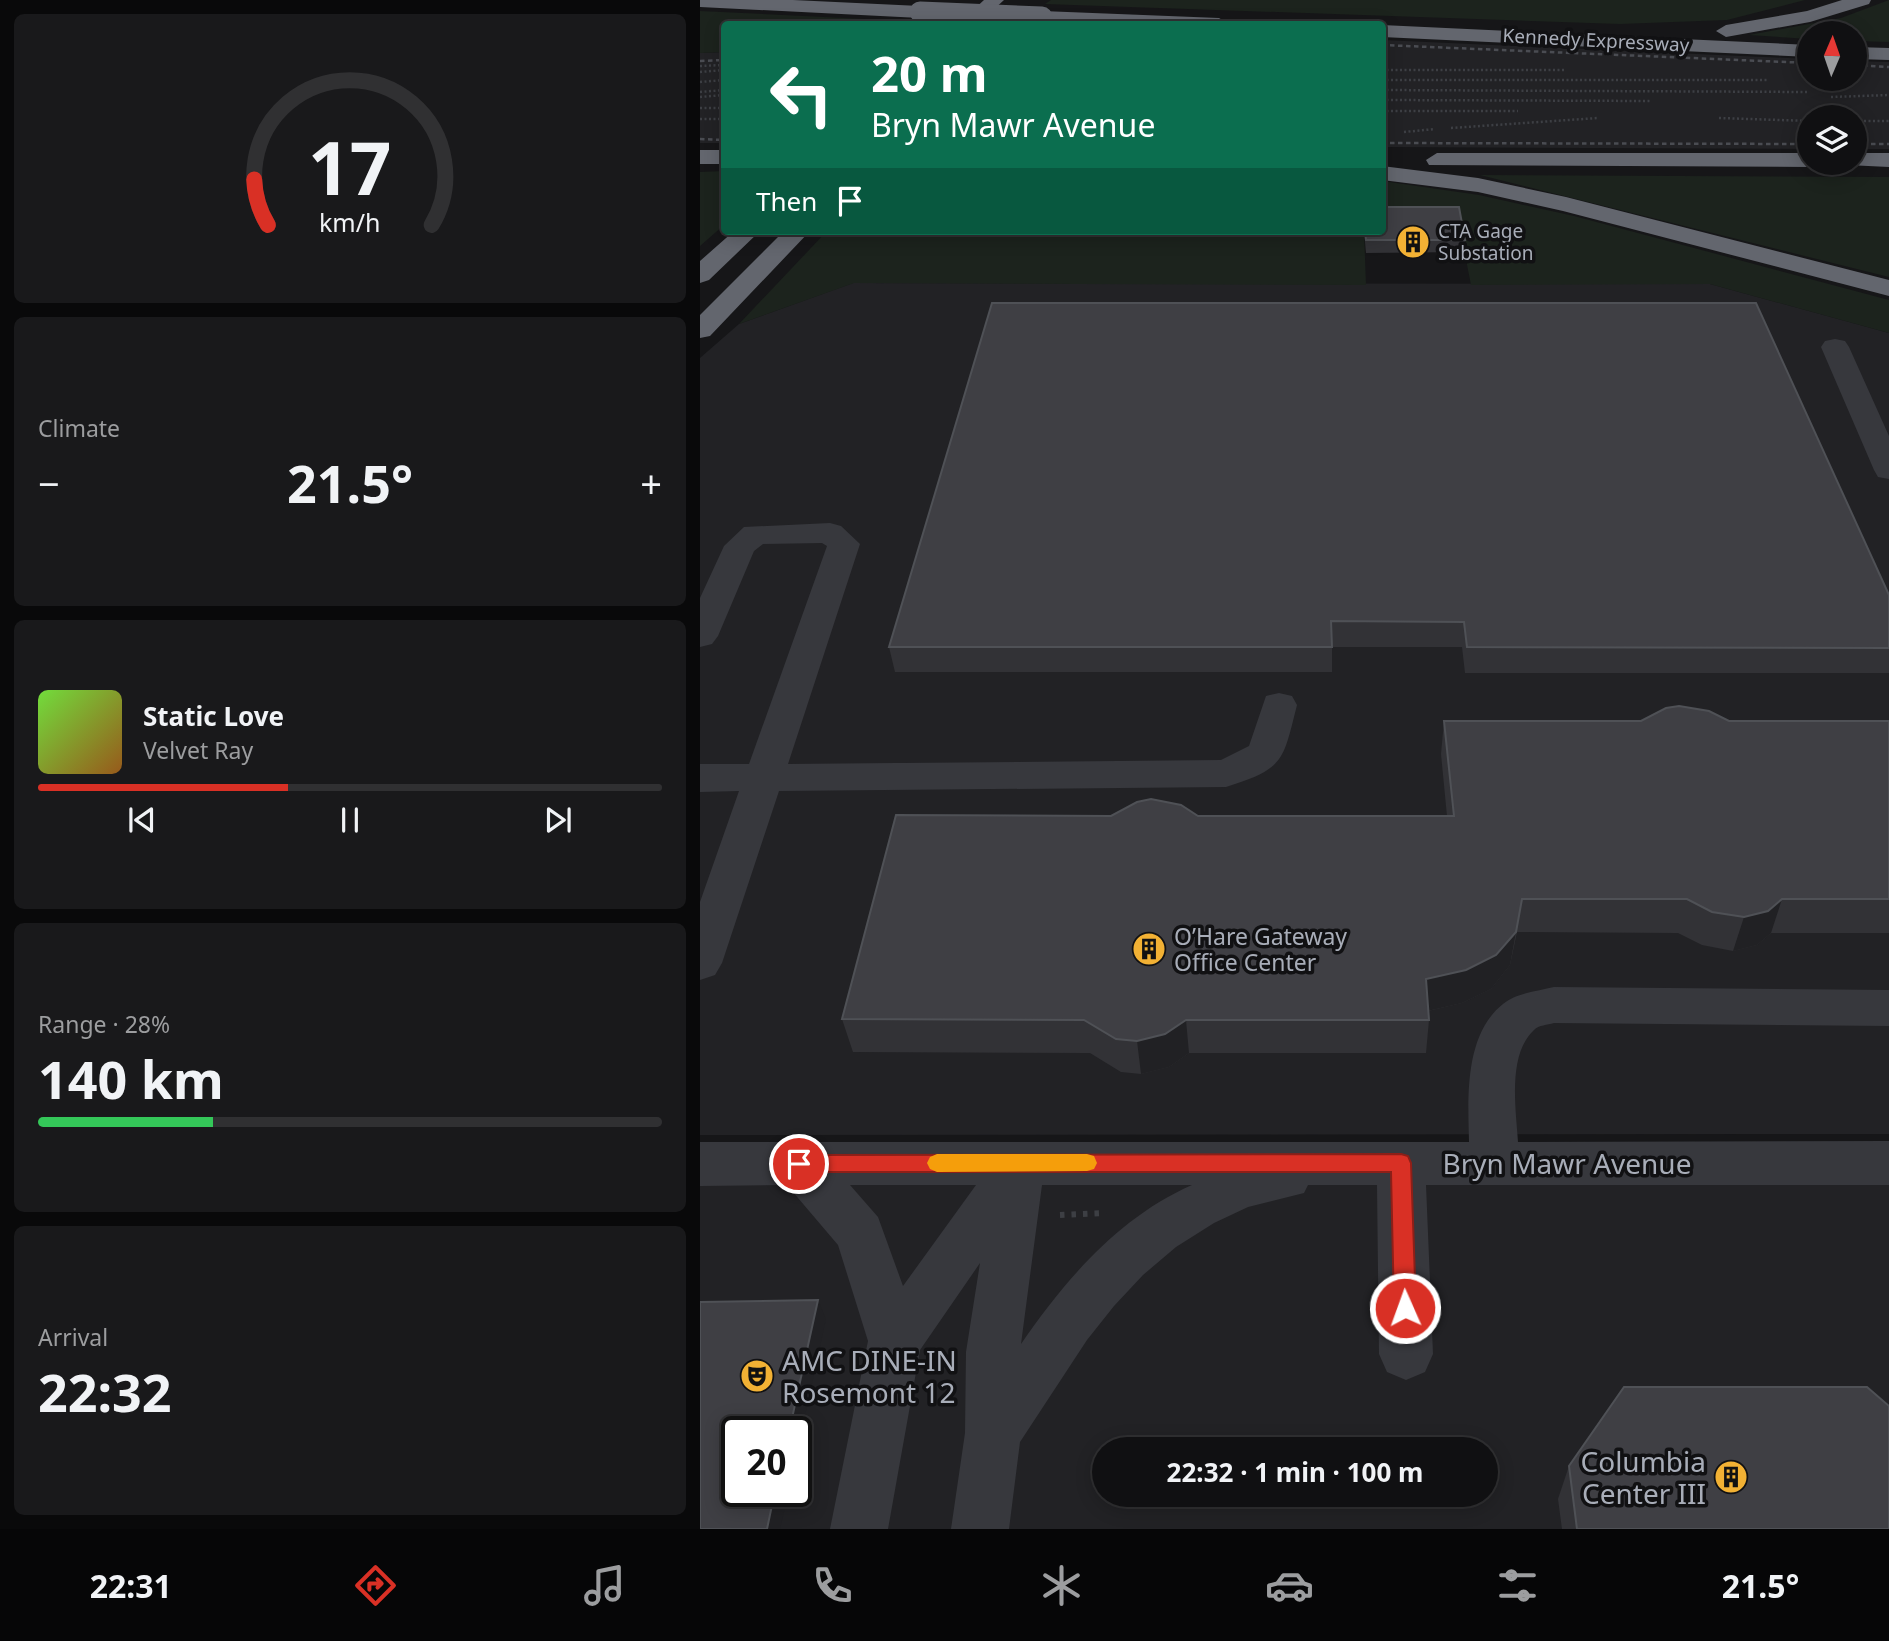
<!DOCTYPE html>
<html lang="en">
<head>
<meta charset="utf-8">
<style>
  :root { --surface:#101012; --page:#19191b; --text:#f1f3f6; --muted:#9c9d9f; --line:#303032; --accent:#d93025 }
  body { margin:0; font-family:"Noto Sans",sans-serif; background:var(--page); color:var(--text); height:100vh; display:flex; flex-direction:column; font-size:26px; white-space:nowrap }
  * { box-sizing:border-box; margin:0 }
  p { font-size:23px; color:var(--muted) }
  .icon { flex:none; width:38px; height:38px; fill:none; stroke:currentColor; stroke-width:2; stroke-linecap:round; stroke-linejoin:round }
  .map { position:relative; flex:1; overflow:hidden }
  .sheet { display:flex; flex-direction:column; gap:14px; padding:14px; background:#09090a; width:700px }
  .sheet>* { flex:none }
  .hud { position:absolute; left:21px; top:21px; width:665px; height:214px; border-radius:7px; box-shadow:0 4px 18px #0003,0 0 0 2px var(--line); background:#0b6e4f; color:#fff; overflow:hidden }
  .needle { width:46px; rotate:2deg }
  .fabs { position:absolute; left:1097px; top:21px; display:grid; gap:14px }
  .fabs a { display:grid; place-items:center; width:70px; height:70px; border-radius:50%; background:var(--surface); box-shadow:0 4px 18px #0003,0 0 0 2px var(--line); font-size:35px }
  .speed { position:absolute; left:21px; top:1416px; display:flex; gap:14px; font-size:35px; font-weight:700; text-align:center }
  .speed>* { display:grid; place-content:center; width:91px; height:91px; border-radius:50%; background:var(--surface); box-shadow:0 4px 18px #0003,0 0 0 2px var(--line); line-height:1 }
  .speed .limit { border:4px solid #111; border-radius:10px; background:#fff; color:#111 }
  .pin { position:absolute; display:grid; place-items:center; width:60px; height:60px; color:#fff; margin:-30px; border:4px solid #fff; border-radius:50%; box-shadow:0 2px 7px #0007 }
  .me { position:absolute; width:77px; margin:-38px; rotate:358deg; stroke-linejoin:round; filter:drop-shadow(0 0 5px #0008) }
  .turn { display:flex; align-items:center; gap:24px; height:147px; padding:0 35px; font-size:32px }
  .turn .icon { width:91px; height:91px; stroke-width:2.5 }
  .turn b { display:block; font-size:49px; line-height:60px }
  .then { display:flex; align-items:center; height:66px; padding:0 35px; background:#0003; gap:14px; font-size:26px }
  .big { font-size:52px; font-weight:700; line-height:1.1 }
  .sheet .widget { flex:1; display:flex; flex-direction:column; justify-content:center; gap:10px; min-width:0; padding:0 24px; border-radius:10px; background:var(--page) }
  .sheet .dial { align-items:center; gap:0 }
  .dial svg { height:182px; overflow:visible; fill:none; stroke:var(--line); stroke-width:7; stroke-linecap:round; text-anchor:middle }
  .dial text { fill:var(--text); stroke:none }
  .song { display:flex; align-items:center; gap:21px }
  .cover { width:84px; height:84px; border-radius:10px; background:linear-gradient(135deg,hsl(100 70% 55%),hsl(30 70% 35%)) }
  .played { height:7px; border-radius:4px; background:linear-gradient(90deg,var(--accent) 40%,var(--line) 40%) }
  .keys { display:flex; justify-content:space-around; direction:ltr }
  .heat { display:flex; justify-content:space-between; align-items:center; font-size:38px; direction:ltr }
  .charge { height:10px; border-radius:5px; background:linear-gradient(90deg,#34c759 28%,var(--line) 0) }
  .trip { position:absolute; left:392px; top:1437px; width:406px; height:70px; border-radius:35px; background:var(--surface); box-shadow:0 4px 18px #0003,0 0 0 2px var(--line); font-weight:700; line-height:70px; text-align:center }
  .menu { display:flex; height:112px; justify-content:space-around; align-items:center; background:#060607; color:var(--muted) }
  .menu .icon { width:49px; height:49px }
  .menu .current { color:var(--accent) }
  .menu b { font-size:32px; color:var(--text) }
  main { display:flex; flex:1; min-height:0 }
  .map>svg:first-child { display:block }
  .built { fill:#222225; fill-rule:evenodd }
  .green { fill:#1c231d }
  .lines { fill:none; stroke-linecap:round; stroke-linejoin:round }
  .path-far1 { stroke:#3d3f44; stroke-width:2.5; stroke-dasharray:2 2.5; stroke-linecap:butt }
  .path { stroke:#3d3f44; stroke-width:6; stroke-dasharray:4.5 7; stroke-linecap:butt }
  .minor { fill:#37383d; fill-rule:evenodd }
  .highway { fill:#63666e; fill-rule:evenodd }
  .rail { stroke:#4a4c52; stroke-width:2.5; stroke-dasharray:4.5 3.5; stroke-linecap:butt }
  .highway-bridge { stroke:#63666e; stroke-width:21 }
  .wall { fill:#323236 }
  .shaded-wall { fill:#212124 }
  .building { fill:#3f3f44; stroke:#4f5156; stroke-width:2 }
  .route { fill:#d93025; stroke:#8d1f18; stroke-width:2 }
  .slow { fill:#f59e0b }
  .labels { text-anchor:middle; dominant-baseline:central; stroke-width:7; stroke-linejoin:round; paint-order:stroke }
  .far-street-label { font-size:19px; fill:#a8adb8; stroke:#111113 }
  .far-poi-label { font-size:19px; fill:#a8adb8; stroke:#111113; text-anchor:start }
  .poi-label { font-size:23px; fill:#a8adb8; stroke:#111113; text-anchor:start }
  .near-street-label { font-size:28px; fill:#a8adb8; stroke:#111113 }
  .near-poi-label { font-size:28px; fill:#a8adb8; stroke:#111113; text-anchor:start }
</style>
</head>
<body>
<main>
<section class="sheet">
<div class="widget dial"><svg viewBox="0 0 100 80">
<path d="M14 69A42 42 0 1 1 86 69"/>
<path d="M14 69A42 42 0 0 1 8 49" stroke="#d93025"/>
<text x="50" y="56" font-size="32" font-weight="700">17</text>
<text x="50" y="72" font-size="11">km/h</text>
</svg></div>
<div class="widget"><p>Climate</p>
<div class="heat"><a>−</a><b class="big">21.5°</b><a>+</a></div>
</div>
<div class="widget">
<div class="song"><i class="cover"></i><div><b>Static Love</b><p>Velvet Ray</p></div></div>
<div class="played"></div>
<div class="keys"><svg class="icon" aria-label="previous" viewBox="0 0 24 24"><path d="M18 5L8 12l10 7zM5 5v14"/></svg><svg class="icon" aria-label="pause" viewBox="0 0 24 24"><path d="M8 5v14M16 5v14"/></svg><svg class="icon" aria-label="next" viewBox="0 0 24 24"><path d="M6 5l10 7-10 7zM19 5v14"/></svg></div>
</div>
<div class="widget"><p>Range · 28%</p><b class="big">140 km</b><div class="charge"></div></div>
<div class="widget"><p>Arrival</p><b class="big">22:32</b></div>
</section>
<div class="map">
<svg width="1189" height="1529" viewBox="0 0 1189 1529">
  <rect width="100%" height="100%" fill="#161618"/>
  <path class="built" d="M683 40 1109 59 1110 79H1155V61L1189 62V149H1155V117H1110L1109 149 683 147Z
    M24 52V143H0V53Z
    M153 283 1010 284 1189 333V1134L0 1135V358L39 324Z
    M0 1184 1189 1185V1529H0ZM37 1432H96V1491H37ZM404 1449H786V1494H404Z"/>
  <path class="green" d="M351 0H1105L1027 20 920 24 345 4Z
    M1189 0V42L1155 41V33H1110L1109 39 1049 35 1141 18Z
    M0 11 247 23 24 24V52L0 53Z
    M24 171V225L0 246V172Z
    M780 175 1189 177V277Z
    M682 181 779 195 874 216 1189 300V333L1010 284 771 285 758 219H683Z
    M127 231H664L666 285 154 283 39 324Z"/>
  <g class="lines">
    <path class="path-far1" d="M0 66 24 65
      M682 70H864
      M0 72 24 70
      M682 80H1067
      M0 82 24 80
      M682 90 1109 92
      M0 92 24 90
      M0 97 24 95
      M1131 97 1189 95
      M682 100 951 101
      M0 108H24
      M682 111H818
      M1019 118 1110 121
      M0 119H24
      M1155 121H1189
      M751 128 898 118
      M704 132 735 129"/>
    <path class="path" d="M360 1215 406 1213"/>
    <path class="minor" d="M1135 339 1145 341 1149 347 1189 436V479L1178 477 1174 470 1121 347 1125 341Z
      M130 523 141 526 160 544 88 764 521 760 549 746 566 696 579 693 592 696 597 705C583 760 585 769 526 787L79 791 22 963 15 975 0 980V902L39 791 0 792V764H49L127 546 122 543 63 544 54 551 18 636 12 644 0 647V598L24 546 44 527Z
      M854 987 1189 990V1026L854 1023C847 1025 839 1025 834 1030 807 1055 816 1109 818 1142L1189 1141V1185H726L733 1354 725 1372 706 1380 687 1372 679 1354 677 1185H608L604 1193 548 1207 514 1223 476 1247 443 1275 414 1306 387 1340 320 1442 309 1529H251L265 1433 266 1352 280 1263 220 1350 188 1529H130L168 1341 138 1245 87 1185 0 1186V1142H769C768 1098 764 1035 803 1004 816 993 838 991 854 987ZM150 1185H276L203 1286 178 1217ZM342 1185H492C419 1217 365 1280 321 1344Z"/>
    <path class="highway" d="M0 0H93L220 6 229 12 220 18 0 7Z
      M284 0H304L278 24H258Z
      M1142 0H1171L1169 4 1110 22 1026 37 1016 31 1026 25 1107 11Z
      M342 11 519 18 529 24H387L335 21 332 17Z
      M682 25 1110 45V57L682 37Z
      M1155 47 1189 48V60L1155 59Z
      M0 150H24V164H0Z
      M737 153H1110V163H1119L1110 167 729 165 726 160Z
      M1155 153H1189V167L1147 165 1146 163H1155Z
      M682 166 778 178 866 197 1189 280V296L863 211 778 192 682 180Z
      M34 231H60L9 280 0 283V261Z
      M84 231H110L10 336 0 338V315Z"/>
    <path class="rail" d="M682 45 1110 63
      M0 61 24 60
      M1155 65 1189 67
      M0 139 24 140
      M682 143 1110 144
      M1155 144H1189"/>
    <path class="highway-bridge" d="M220 12 342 17"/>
  </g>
  <path class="wall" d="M664 231H682L765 240 764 252 666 253Z
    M292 303 1189 595V673H765L762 647H632V672H195L189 647Z
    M744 721H1189V933H1071L1057 945 1033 951 1002 945 978 933 817 932 810 965 791 989 762 1003 728 1011 729 1020 726 1053H489L469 1067 441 1074 421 1072 390 1053 153 1052 142 1019 498 816H747L741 754Z
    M869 1466 1189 1529H862L858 1499Z"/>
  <path class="shaded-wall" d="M822 899 810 965 791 989 762 1003 723 1012 726 979Z
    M1082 899 1071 933 1057 945 1033 951 1044 917Z
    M486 1020 489 1053 469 1067 441 1074 437 1041Z
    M118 1300 126 1319 96 1457V1432H89Z
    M75 1491H89L80 1529H67Z"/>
  <path class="building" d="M682 207H759L765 240H666L665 231H682Z
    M292 303H1056L1189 595V648L767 647 764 622 631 621 632 647H189Z
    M979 706 1009 711 1029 721H1189V899H1082L1068 911 1044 917 1012 912 987 899H822L816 932 796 955 766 970 726 979 729 1020H486L465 1034 437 1041 416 1039 384 1020 142 1019 196 815 411 816 437 802 451 799 481 805 498 816H754L744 721H941L966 708Z
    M118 1300 89 1432H37V1491H75L67 1529H0V1302Z
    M924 1387H1167L1189 1406V1529H877L869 1466Z"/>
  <path class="route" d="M701 1154 708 1156 711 1163 716 1308 713 1315 705 1318 697 1315 694 1308 691 1172H99L92 1170 89 1164 92 1157 99 1155Z"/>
  <path class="slow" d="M237 1154H387L394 1156 397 1163 394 1169 387 1171 237 1172 230 1169 227 1163 230 1157Z"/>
  <defs>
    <symbol id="building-disc" viewBox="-11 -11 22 22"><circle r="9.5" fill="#f2b134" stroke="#111113"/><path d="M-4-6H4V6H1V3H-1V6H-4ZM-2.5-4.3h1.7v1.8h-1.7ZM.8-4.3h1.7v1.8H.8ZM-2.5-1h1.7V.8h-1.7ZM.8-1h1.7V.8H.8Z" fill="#111"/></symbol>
    <symbol id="theatre-disc" viewBox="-11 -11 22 22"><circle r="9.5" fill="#f2b134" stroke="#111113"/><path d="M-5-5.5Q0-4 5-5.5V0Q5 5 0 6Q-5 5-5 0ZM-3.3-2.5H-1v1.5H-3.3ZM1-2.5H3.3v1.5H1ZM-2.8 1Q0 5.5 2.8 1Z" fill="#111"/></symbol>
  </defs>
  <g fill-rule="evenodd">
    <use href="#building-disc" x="694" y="223" width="38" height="38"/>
    <use href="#building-disc" x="430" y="930" width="38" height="38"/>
    <use href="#theatre-disc" x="38" y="1357" width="38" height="38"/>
    <use href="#building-disc" x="1012" y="1458" width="38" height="38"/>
  </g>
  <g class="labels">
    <g class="far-street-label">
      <text transform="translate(896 40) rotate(3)">Kennedy Expressway</text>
    </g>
    <g class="far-poi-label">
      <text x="738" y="231">CTA Gage<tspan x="738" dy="22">Substation</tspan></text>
    </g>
    <g class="poi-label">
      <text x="474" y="936">O’Hare Gateway<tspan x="474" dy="26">Office Center</tspan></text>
    </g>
    <g class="near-street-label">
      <text x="867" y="1163">Bryn Mawr Avenue</text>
    </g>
    <g class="near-poi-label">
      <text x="82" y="1360">AMC DINE-IN<tspan x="82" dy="32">Rosemont 12</tspan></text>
      <text x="1006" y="1461" text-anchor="end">Columbia<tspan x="1006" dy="32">Center III</tspan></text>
    </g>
  </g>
</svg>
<div class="fabs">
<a><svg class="needle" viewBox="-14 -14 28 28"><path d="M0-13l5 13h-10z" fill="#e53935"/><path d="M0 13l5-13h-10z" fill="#9c9d9f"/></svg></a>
<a><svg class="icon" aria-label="layers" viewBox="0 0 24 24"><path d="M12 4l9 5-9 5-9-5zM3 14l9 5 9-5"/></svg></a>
</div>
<div class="speed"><div class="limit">20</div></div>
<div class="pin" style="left:99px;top:1164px;background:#d93025"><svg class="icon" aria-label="arrive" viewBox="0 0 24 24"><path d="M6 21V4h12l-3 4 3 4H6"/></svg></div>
<svg class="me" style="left:705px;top:1308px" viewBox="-20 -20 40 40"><circle r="17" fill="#d93025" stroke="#fff" stroke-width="3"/><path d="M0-11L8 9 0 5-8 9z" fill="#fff"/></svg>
<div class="trip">22:32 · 1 min · 100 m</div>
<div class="hud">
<div class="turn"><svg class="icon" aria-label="left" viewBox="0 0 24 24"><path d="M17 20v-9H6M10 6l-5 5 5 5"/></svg><div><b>20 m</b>Bryn Mawr Avenue</div></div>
<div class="then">Then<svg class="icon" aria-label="arrive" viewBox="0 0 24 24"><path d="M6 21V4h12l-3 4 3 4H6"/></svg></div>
</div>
</div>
</main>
<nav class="menu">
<b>22:31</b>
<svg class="icon current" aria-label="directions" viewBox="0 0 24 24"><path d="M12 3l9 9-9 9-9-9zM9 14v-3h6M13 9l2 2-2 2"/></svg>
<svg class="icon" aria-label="music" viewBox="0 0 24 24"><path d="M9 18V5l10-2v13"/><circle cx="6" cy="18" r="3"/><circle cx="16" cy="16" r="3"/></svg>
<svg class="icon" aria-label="phone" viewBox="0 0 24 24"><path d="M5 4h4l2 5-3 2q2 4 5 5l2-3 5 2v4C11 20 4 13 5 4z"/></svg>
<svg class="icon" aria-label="climate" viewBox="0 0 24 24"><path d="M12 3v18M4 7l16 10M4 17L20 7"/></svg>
<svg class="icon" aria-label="car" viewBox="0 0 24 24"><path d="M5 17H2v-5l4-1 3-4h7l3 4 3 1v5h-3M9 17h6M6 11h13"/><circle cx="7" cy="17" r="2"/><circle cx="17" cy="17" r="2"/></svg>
<svg class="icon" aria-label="filters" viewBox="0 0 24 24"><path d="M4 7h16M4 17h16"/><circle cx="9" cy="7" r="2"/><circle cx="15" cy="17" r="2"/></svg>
<b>21.5°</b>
</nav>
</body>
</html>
